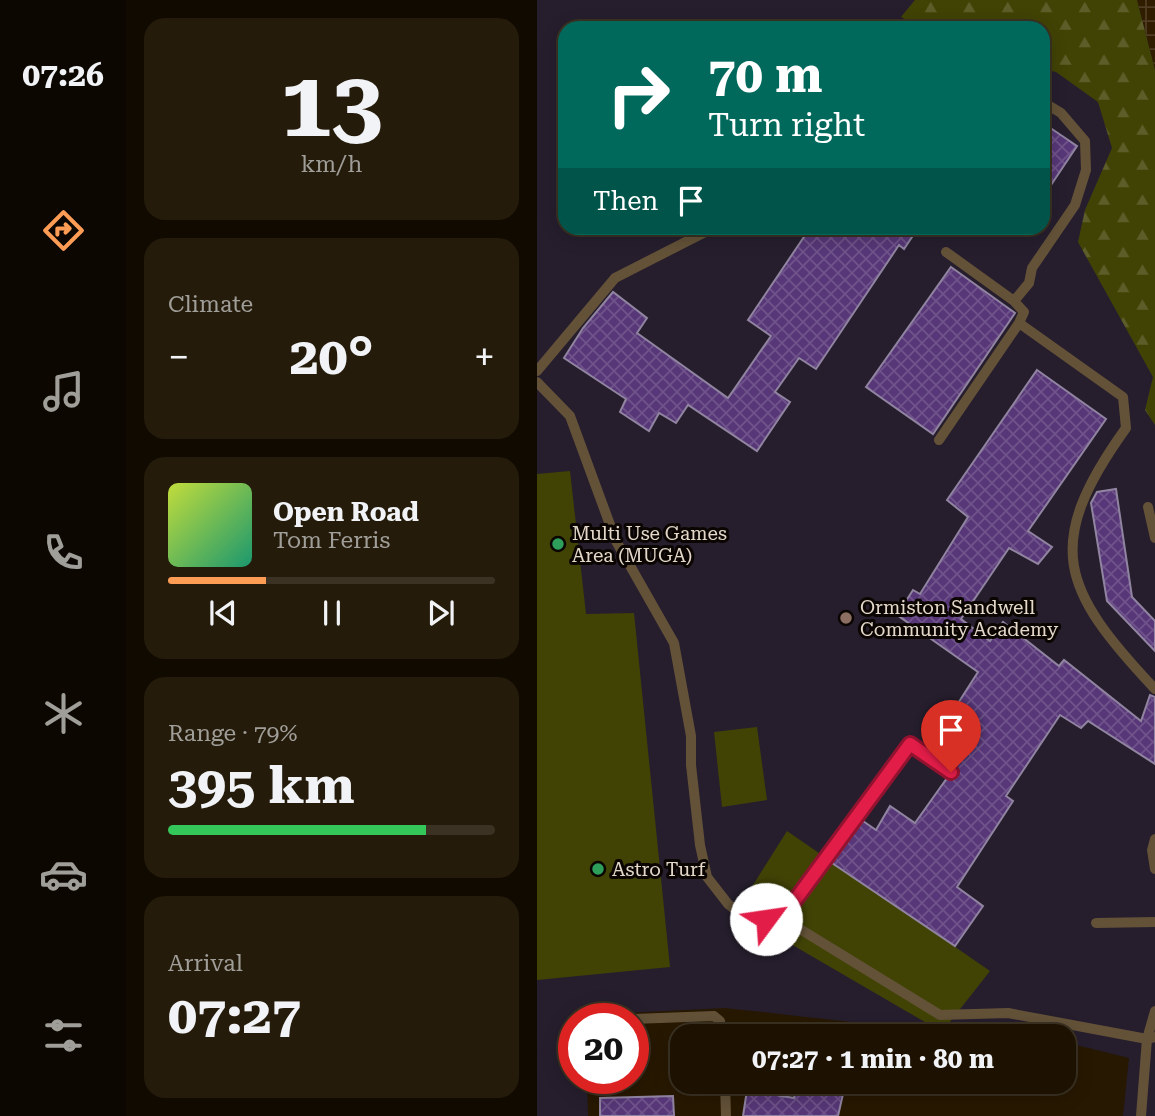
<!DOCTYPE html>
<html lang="en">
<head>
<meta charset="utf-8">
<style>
  :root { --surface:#1d1201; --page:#251b0b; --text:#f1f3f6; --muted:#a09e99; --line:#3b3223; --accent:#fd9c55 }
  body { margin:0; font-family:"Roboto Serif",serif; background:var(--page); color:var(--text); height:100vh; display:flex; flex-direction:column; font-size:26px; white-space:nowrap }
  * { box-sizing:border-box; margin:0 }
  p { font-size:23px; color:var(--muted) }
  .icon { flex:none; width:38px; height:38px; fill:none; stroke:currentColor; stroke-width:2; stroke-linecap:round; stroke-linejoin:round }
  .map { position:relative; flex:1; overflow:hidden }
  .drawer { display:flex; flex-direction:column; gap:18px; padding:18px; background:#100a01; width:411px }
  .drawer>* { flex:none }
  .top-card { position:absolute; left:21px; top:21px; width:492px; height:214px; border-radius:21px; box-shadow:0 4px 18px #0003,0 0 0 2px var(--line); background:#00695c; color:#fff; overflow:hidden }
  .speed { position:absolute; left:21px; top:1003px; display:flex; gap:14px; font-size:35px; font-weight:700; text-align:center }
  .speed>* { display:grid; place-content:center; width:91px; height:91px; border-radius:50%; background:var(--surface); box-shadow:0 4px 18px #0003,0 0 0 2px var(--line); line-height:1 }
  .speed .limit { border:10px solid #d22; background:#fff; color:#111 }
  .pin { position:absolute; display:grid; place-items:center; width:60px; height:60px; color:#fff; margin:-72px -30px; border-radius:50% 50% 50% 0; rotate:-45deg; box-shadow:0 0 7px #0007 }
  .pin .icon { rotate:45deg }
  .me { position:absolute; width:77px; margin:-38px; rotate:59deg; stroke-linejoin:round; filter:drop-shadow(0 0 5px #0008) }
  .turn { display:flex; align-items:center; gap:24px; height:147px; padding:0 35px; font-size:32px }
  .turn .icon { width:91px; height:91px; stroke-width:2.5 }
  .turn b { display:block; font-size:49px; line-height:60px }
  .then { display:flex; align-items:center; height:66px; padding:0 35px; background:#0003; gap:14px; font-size:26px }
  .big { font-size:52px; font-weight:700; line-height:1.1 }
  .drawer .tile { flex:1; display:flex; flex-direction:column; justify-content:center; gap:10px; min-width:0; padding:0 24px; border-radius:21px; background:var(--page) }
  .drawer .dial { align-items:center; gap:0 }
  .dial b { font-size:91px; line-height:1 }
  .song { display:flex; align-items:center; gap:21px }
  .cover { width:84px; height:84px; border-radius:10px; background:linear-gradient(135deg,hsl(70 70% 55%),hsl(160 70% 35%)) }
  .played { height:7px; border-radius:4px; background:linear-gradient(90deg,var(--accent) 30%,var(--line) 30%) }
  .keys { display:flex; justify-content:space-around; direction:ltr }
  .heat { display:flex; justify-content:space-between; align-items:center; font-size:38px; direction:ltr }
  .charge { height:10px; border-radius:5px; background:linear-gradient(90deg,#34c759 79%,var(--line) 0) }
  .trip { position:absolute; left:133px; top:1024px; width:406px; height:70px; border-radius:21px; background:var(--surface); box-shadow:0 4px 18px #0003,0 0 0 2px var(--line); font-weight:700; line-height:70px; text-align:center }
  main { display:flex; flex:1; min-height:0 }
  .dock { display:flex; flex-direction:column; width:126px; justify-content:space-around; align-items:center; background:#0c0700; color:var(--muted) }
  .dock .icon { width:49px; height:49px }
  .dock .active { color:var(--accent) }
  .dock b { font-size:32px; color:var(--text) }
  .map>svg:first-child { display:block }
  .industrial { fill:url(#industrial-grid) }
  .education { fill:#261e2d; fill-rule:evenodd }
  .grass { fill:#414305 }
  .forest { fill:url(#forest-firs) }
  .building { fill:url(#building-cross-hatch); stroke:#9084a1; stroke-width:2 }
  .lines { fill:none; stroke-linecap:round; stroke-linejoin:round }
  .service { stroke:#635238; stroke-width:10 }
  .route-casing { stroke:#92132f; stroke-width:18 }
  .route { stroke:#e11d48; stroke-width:12 }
  .leisure-dot { fill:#2e9e5b; stroke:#0b0501; stroke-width:2.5 }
  .education-dot { fill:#8d6e63; stroke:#0b0501; stroke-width:2.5 }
  .labels { text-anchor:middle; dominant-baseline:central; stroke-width:6; stroke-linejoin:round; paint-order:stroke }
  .poi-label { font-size:19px; fill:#e3d8ca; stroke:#0b0501; text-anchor:start }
</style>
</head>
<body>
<main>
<nav class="dock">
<b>07:26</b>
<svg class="icon active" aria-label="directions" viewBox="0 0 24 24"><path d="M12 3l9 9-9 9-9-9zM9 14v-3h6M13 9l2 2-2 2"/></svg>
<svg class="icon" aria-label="music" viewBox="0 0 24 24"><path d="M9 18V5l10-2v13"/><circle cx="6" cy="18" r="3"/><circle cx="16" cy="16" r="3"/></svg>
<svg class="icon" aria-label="phone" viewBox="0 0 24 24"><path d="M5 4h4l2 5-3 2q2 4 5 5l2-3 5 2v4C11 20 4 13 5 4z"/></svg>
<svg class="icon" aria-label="climate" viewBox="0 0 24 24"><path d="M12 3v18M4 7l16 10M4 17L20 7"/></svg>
<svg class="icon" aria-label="car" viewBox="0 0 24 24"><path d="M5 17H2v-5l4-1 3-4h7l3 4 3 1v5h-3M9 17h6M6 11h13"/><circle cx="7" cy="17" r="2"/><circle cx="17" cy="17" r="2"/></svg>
<svg class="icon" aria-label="filters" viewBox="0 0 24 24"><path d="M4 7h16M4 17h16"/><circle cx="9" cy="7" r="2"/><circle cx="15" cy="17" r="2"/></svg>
</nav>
<section class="drawer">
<div class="tile dial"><b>13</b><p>km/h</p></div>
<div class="tile"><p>Climate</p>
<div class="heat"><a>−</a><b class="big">20°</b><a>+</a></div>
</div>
<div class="tile">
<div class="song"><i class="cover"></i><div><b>Open Road</b><p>Tom Ferris</p></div></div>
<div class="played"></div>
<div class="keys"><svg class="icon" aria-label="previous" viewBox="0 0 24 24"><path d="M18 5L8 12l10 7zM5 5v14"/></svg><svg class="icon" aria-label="pause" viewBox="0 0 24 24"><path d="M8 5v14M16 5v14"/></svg><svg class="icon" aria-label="next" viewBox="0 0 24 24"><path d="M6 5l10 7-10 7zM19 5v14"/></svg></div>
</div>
<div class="tile"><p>Range · 79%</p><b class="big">395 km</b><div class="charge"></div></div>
<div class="tile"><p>Arrival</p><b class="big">07:27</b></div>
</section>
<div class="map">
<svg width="618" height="1116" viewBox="0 0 618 1116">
  <defs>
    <pattern id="industrial-grid" width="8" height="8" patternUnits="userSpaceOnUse" patternTransform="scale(1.75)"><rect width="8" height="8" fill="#301d00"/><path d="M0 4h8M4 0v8" fill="none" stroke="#4e3d24"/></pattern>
    <pattern id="forest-firs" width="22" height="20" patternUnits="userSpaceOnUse" patternTransform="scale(1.75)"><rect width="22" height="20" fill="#414305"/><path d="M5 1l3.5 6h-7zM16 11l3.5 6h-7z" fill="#5c5d28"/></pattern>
    <pattern id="building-cross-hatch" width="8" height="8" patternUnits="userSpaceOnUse" patternTransform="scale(1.75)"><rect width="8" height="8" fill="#573778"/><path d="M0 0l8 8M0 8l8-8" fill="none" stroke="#6f538a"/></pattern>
  </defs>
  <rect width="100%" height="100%" fill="#271801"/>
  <path class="industrial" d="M600 0H618V70Z"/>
  <path class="education" d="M0 0H600L618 70V1116H586L592 1058 527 1042V1036H501L464 1027 458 1036H440L188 1008 48 1015V1018H37V1078H50L51 1116H0ZM28 28H506V228H28Z"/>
  <path class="grass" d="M33 471 49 614 97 613 133 967 0 980V474Z
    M220 727 230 800 185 807 177 732Z
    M250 831 453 971 405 1032 199 912Z"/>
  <path class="forest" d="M378 0H600L618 70V425L608 410 616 377 541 242 548 210 575 148 561 102 519 72 506 69V28H384L364 17Z"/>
  <path class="building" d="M506 123 540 146 506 197Z
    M273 228H381L367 249 362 245 279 369 262 358 238 392 253 402 220 451 151 405 139 423 122 413 112 431 83 412 89 399 27 358 46 328 76 292 110 318 100 333 191 398 234 336 211 320Z
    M414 267 478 313 396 434 329 387Z
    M500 370 569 419 491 531 515 547 501 564 472 548 424 619 453 641 466 622 522 666 527 660 604 721 613 695 618 697V764L551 721 544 728 523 715 469 796 476 801 420 887 446 906 418 946 295 863 326 821 339 830 353 806 378 823 410 778 417 779 421 776V769L419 765 393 747 441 672 360 615 376 590 383 594 431 517 410 500Z
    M579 489 595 597 618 621V651L570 601 554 503 560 492Z
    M260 1085 306 1094 301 1116H206L210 1090 257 1098Z
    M136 1096 137 1116H63V1098Z"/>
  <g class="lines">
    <path class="service" d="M409 252 477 301 487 312 482 323
      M477 301 492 283 495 268 538 205 549 170 548 141 524 113 506 102
      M0 371 78 278 176 228
      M0 382 33 416 79 541 137 643 154 736V765L163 845 170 877 191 904 209 918H245L403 1015 471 1013 610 1039 604 1116
      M402 440 482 323 586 397 589 428C505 545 524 589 618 689
      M611 507 618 538
      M618 839 615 850 618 869
      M245 918 373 744 414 772
      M559 923 618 922
      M618 1011 610 1039 618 1037
      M96 1019 177 1016 183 1021 185 1036
      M188 1082 189 1116"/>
  </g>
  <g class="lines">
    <defs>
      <path id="route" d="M229 919 245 918 373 744 414 772"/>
    </defs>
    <use href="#route" class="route-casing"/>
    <use href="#route" class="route"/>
  </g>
  <g class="leisure-dot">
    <circle cx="21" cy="544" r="7"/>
    <circle cx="61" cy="869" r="7"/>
  </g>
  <circle class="education-dot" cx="309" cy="618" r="7"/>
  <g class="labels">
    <g class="poi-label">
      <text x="35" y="533">Multi Use Games<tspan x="35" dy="22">Area (MUGA)</tspan></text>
      <text x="323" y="607">Ormiston Sandwell<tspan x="323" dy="22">Community Academy</tspan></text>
      <text x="75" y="869">Astro Turf</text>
    </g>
  </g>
</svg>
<div class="speed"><div class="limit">20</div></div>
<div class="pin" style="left:414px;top:772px;background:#d93025"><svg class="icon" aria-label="arrive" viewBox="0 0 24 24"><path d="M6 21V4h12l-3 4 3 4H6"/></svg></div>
<svg class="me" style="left:229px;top:919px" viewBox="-20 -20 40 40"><circle r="19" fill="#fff"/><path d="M0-13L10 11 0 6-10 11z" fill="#e11d48"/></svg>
<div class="trip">07:27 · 1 min · 80 m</div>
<div class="top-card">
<div class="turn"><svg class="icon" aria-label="right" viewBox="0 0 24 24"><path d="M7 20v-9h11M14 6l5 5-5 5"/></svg><div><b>70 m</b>Turn right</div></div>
<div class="then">Then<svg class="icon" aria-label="arrive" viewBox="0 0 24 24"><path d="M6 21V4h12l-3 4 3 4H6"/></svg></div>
</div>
</div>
</main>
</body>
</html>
